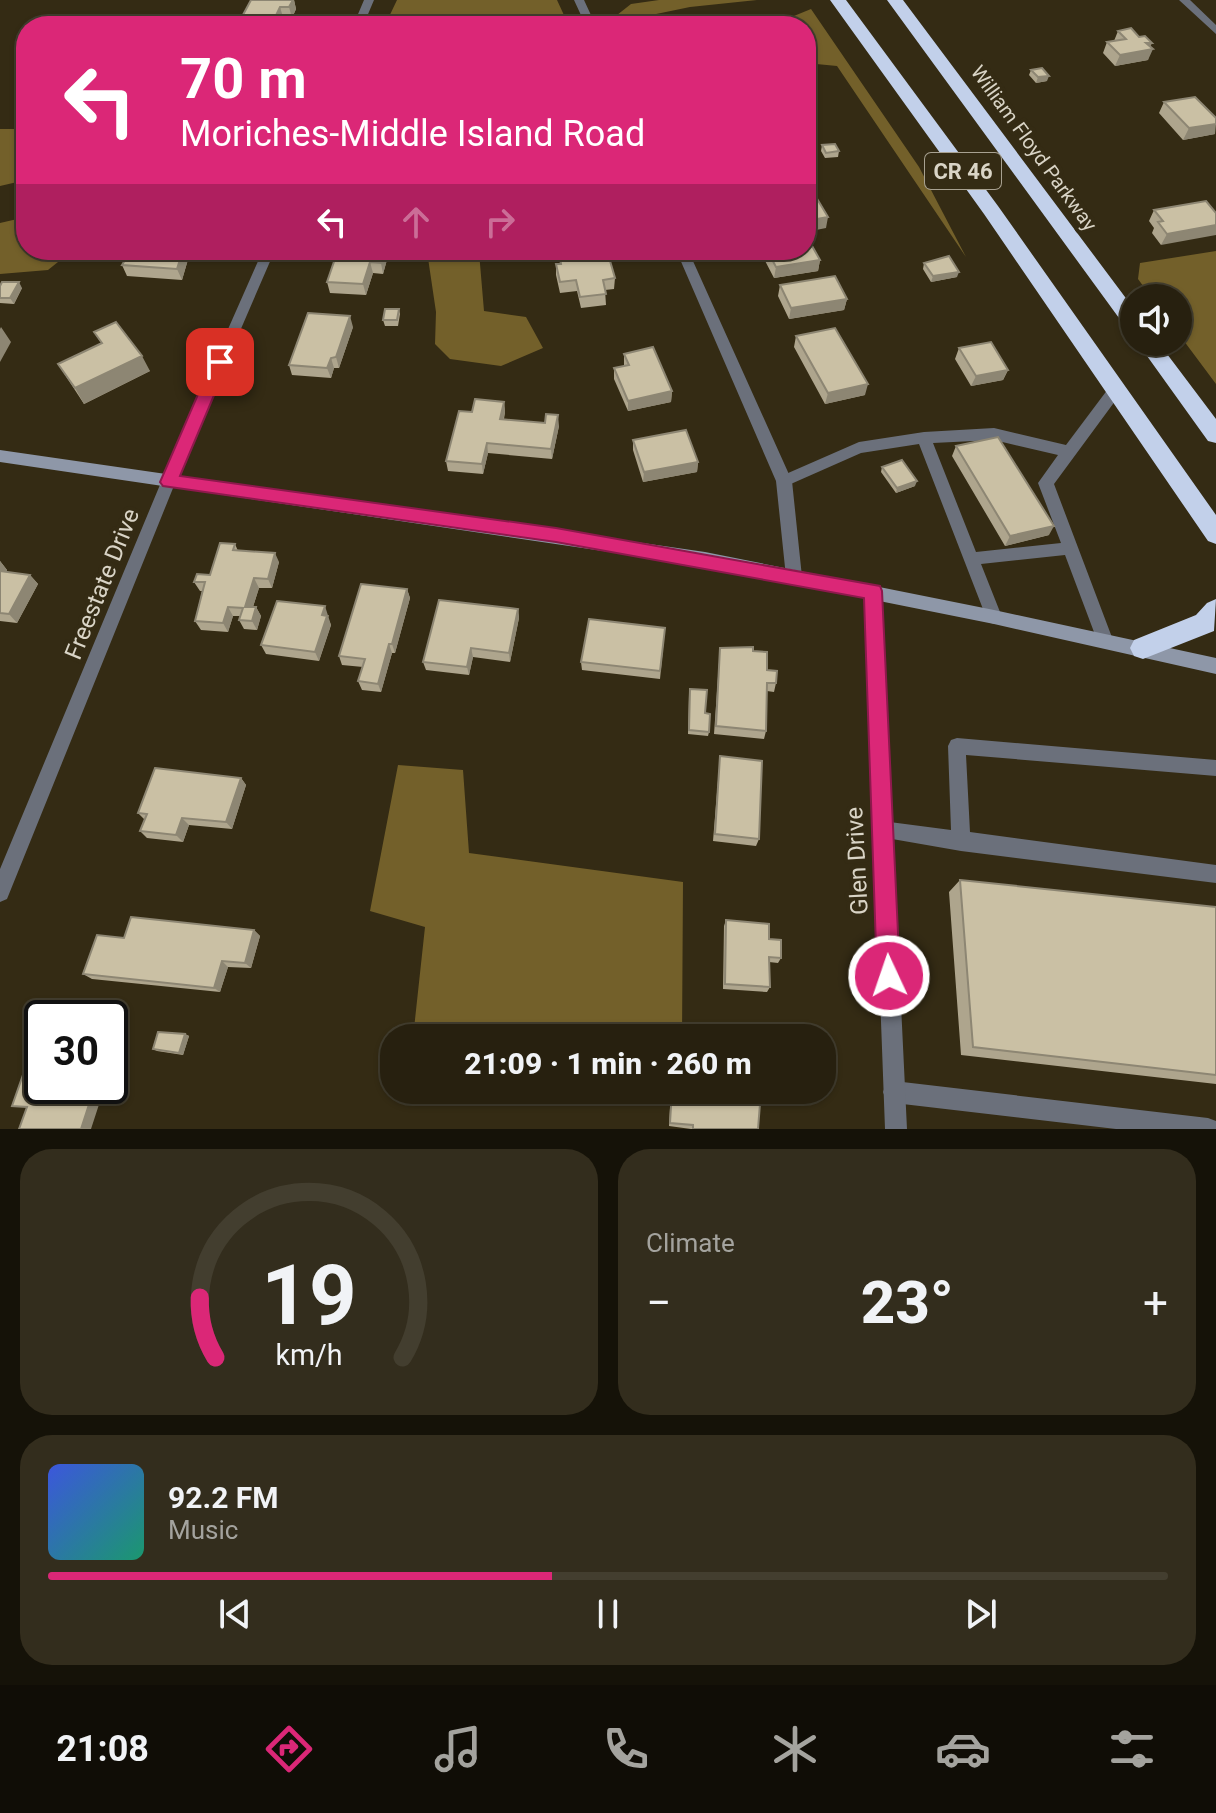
<!DOCTYPE html>
<html lang="en">
<head>
<meta charset="utf-8">
<style>
  :root { --surface:#27200f; --page:#332d1d; --text:#f1f3f6; --muted:#a4a39e; --line:#433e2f; --accent:#db2777 }
  body { margin:0; font-family:Roboto,sans-serif; background:var(--page); color:var(--text); height:100vh; display:flex; flex-direction:column; font-size:30px; white-space:nowrap }
  * { box-sizing:border-box; margin:0 }
  p { font-size:26px; color:var(--muted) }
  .icon { flex:none; width:44px; height:44px; fill:none; stroke:currentColor; stroke-width:2; stroke-linecap:round; stroke-linejoin:round }
  .map { position:relative; height:1129px; overflow:hidden }
  .side { display:flex; flex-direction:column; gap:20px; padding:20px; background:#151208; flex:1 }
  .side>* { flex:none }
  .hud { position:absolute; left:16px; top:16px; width:800px; height:244px; border-radius:32px; box-shadow:0 2px 6px #0004,0 0 0 2px var(--line); background:#db2777; color:#fff; overflow:hidden }
  .controls { position:absolute; left:1120px; top:284px; display:grid; gap:16px }
  .controls a { display:grid; place-items:center; width:72px; height:72px; border-radius:50%; background:var(--surface); box-shadow:0 2px 6px #0004,0 0 0 2px var(--line); font-size:40px }
  .speed { position:absolute; left:24px; top:1000px; display:flex; gap:16px; font-size:40px; font-weight:700; text-align:center }
  .speed>* { display:grid; place-content:center; width:104px; height:104px; border-radius:50%; background:var(--surface); box-shadow:0 2px 6px #0004,0 0 0 2px var(--line); line-height:1 }
  .speed .limit { border:4px solid #111; border-radius:12px; background:#fff; color:#111 }
  .pin { position:absolute; display:grid; place-items:center; width:68px; height:68px; color:#fff; margin:-34px; border-radius:16px; box-shadow:0 4px 12px #0006 }
  .me { position:absolute; width:88px; margin:-44px; rotate:357deg; stroke-linejoin:round; filter:drop-shadow(0 0 6px #0008) }
  .turn { display:flex; align-items:center; gap:28px; height:168px; padding:0 32px; font-size:36px }
  .turn .icon { width:104px; height:104px; stroke-width:2.5 }
  .turn b { display:block; font-size:56px; line-height:68px }
  .lanes { display:flex; align-items:center; height:76px; padding:0 32px; background:#0003; justify-content:center; gap:40px; direction:ltr }
  .lanes .off { opacity:.35 }
  .big { font-size:60px; font-weight:800; line-height:1.1 }
  .side .card { flex:1; display:flex; flex-direction:column; justify-content:center; gap:12px; min-width:0; padding:0 28px; border-radius:32px; background:var(--page) }
  .side .dial { align-items:center; gap:0 }
  .dial svg { height:208px; overflow:visible; fill:none; stroke:var(--line); stroke-width:7; stroke-linecap:round; text-anchor:middle }
  .dial text { fill:var(--text); stroke:none }
  .song { display:flex; align-items:center; gap:24px }
  .cover { width:96px; height:96px; border-radius:12px; background:linear-gradient(135deg,hsl(230 70% 55%),hsl(160 70% 35%)) }
  .played { height:8px; border-radius:4px; background:linear-gradient(90deg,var(--accent) 45%,var(--line) 45%) }
  .keys { display:flex; justify-content:space-around; direction:ltr }
  .heat { display:flex; justify-content:space-between; align-items:center; font-size:44px; direction:ltr }
  .side .tiles { flex:1; display:grid; gap:20px; grid-template-columns:1fr 1fr }
  .card:last-child { grid-column:span 2 }
  .trip { position:absolute; left:380px; top:1024px; width:456px; height:80px; border-radius:32px; background:var(--surface); box-shadow:0 2px 6px #0004,0 0 0 2px var(--line); font-weight:800; line-height:80px; text-align:center }
  .menu { display:flex; height:128px; justify-content:space-around; align-items:center; background:#100d06; color:var(--muted) }
  .menu .icon { width:56px; height:56px }
  .menu .active { color:var(--accent) }
  .menu b { font-size:36px; color:var(--text) }
  .map>svg:first-child { display:block }
  .forest { fill:#73602a }
  .lines { fill:none; stroke-linecap:round; stroke-linejoin:round }
  .lane { fill:#6b707b; fill-rule:evenodd }
  .street { fill:#6b707b; fill-rule:evenodd }
  .secondary { fill:#8e97a8; fill-rule:evenodd }
  .highway { fill:#c2d0ea; fill-rule:evenodd }
  .wall { fill:#aea58d }
  .shaded-wall { fill:#8d8673 }
  .building { fill:#cac0a4; stroke:#8d8673; stroke-width:2 }
  .route { fill:#db2777; stroke:#8e194d; stroke-width:2 }
  .labels { text-anchor:middle; dominant-baseline:central; stroke-width:8; stroke-linejoin:round; paint-order:stroke }
  .far-street-label { font-size:20px; fill:#d9d4c6; stroke:#342b14 }
  .shield { fill:#342b14; stroke:#a8a191; stroke-width:2 }
  .shield-label { font-size:22px; font-weight:bold; fill:#d9d4c6 }
  .street-label { font-size:24px; fill:#d9d4c6; stroke:#342b14 }
</style>
</head>
<body>
<div class="map">
<svg width="1216" height="1129" viewBox="0 0 1216 1129">
  <rect width="100%" height="100%" fill="#342b14"/>
  <path class="forest" d="M397 0H557L569 26H419L387 21Z
    M659 0H757L690 7 632 19H612L631 4Z
    M811 9 919 167 966 257 837 66 806 63V26H795L789 18Z
    M0 129H26V180L0 186Z
    M26 217V250H73L48 270 0 274V223Z
    M1216 251V384L1178 333V298H1152L1138 279 1140 263Z
    M479 252 484 311 526 317 543 348 501 366 450 359 435 344 436 312 428 258Z
    M398 765 463 770 469 853 683 882 682 1038H413L425 927 370 911Z"/>
  <g class="lines">
    <path class="lane" d="M1116 384 1123 389 1121 393 1054 484 1113 640 1111 645 1105 647 1099 645 1097 640 1065 555 981 564 1002 617 1000 622 994 624 988 622 919 444 861 453 784 487 776 481 779 477 859 442 924 432 994 428 1066 445 1111 385ZM994 440 1058 455 1038 483 1061 543 976 552 933 443Z
      M957 738 1216 760V776L966 755 970 832 1216 865V883L961 851 875 836 873 830 875 824 882 821 951 830 948 746 951 740Z
      M894 1081 1208 1118 1216 1121V1129H1116L894 1103 886 1100 883 1092 886 1084Z"/>
    <path class="street" d="M364 0H374L363 26H353Z
      M574 0H584L596 26H586Z
      M1179 0H1190L1216 25V34Z
      M263 250H275L186 456 7 899 0 902V869L172 456Z
      M676 250H688L792 481 802 577 800 582H788L786 577 776 481Z
      M873 584 879 586 881 591 907 1129H885L865 591 867 586Z"/>
    <path class="secondary" d="M0 450 705 552 994 610 1216 658V674L994 624 705 566 0 462Z"/>
    <path class="highway" d="M830 0H846L998 206 1216 515V544L1208 541 984 214Z
      M887 0H903L1134 309V331L1127 329Z
      M1137 342H1158L1216 419V443L1208 441Z
      M1216 599 1214 631 1143 659 1134 656 1130 648 1134 640 1196 615 1207 603Z"/>
  </g>
  <path class="wall" d="M251 0H294L296 9 292 18 283 17 279 26H237Z
    M1118 31 1150 47 1148 60 1115 66 1103 53 1107 42 1114 41Z
    M1031 70 1047 81 1036 83 1029 75Z
    M1164 102 1215 134 1183 140 1159 113Z
    M822 145 839 151 838 157 825 158 821 151Z
    M806 147 816 154 815 159 806 160Z
    M1206 201 1161 245 1152 233 1154 228 1149 221 1154 210Z
    M131 250H187L189 256 182 280 127 276 122 265Z
    M338 250 388 256 383 274 373 273 366 295 330 293 327 282Z
    M763 250H806L820 260 818 271 774 278 762 255Z
    M559 251 597 255 615 278 614 289 605 290 606 305 581 308 577 291 560 293 556 275V264H560Z
    M924 263 957 277 931 282 923 269Z
    M780 285 847 299 844 310 789 319 778 296Z
    M0 286 22 288 14 304 0 303Z
    M399 309 400 314 398 326H385L383 320Z
    M353 327 339 368H334L331 378 292 375 289 365Z
    M94 332 150 371 84 404 58 364 101 343Z
    M796 336 865 395 825 404 794 347Z
    M959 348 1008 370 1003 380 971 386 955 359Z
    M624 354 672 391 671 402 628 411 614 379V368L624 366Z
    M504 402 505 412 504 419 559 426 552 459 488 453 483 474 448 471 446 461 472 412Z
    M633 440 698 462 697 472 643 482 633 450Z
    M956 446 1049 535 1005 546 952 456Z
    M882 467 915 486 896 493 881 472Z
    M235 544 238 551 279 562 272 588H259L253 607H256L261 616 257 630 244 629 239 620 240 616H233L228 632 201 630 195 621 202 591H200L194 582 210 575Z
    M0 561 7 570V572L30 575 38 584 17 623 0 621Z
    M407 589 410 598 395 653H392L381 692 362 690 358 681 363 667 342 665 339 656Z
    M518 609 519 618 510 662 473 657 469 675 426 670 423 662Z
    M329 615 328 618 331 625 319 661 266 654 261 645Z
    M665 628 660 679 582 670 581 662Z
    M720 648 753 651 776 683 774 692 767 691 766 731 764 739 714 734Z
    M689 693 709 732 708 736 688 734Z
    M720 756 759 839 756 846 713 841Z
    M241 778 246 785 232 829 189 825 183 842 147 838 140 831 145 820 138 813Z
    M960 880 1216 907V1084L961 1055 949 892Z
    M726 920 769 939 781 958 778 963 769 962 770 987 767 992 723 989 724 926Z
    M254 930 260 936 251 968 228 967 220 992 92 979 83 974Z
    M185 1034 189 1036 183 1055 157 1051 153 1049Z
    M550 1090H595L594 1097 551 1092Z
    M671 1090H756L758 1129H691L669 1126Z"/>
  <path class="shaded-wall" d="M293 0H294L296 9 292 18 289 7Z
    M280 7 283 17 279 26H271Z
    M1146 43H1152L1149 50 1153 49 1148 60 1115 66 1120 55Z
    M1049 76 1047 81 1036 83 1038 77Z
    M1216 124 1215 134 1183 140 1189 128Z
    M828 217 826 228 806 232V221Z
    M1216 225V235L1161 245 1167 234Z
    M183 250H187L189 256 182 280 177 269Z
    M385 250H387L388 256 383 274 381 263Z
    M820 260 818 271 774 278 776 267Z
    M370 262 373 273 366 295 363 284Z
    M959 272 957 277 931 282 933 276Z
    M19 282 22 288 14 304 10 298Z
    M847 299 844 310 789 319 791 308Z
    M350 316 353 327 339 368 336 357Z
    M1 327 11 342 0 362V329Z
    M142 356 150 371 84 404 75 388Z
    M331 358 334 368 331 378 327 368Z
    M1008 370 1003 380 971 386 976 376Z
    M868 384 865 395 825 404 828 393Z
    M672 391 671 402 628 411V401Z
    M504 402 505 412 501 429 500 419Z
    M558 415 559 426 552 459 551 449Z
    M487 443 488 453 483 474 482 464Z
    M698 462 697 472 643 482 644 472Z
    M917 481 915 486 896 493 897 488Z
    M1054 526 1049 535 1005 546 1010 536Z
    M275 553 279 562 272 588 268 579Z
    M0 561 7 570V581L0 572Z
    M30 575 38 584 17 623 9 614Z
    M254 578 259 588 250 616 245 607Z
    M407 589 410 598 395 653 392 644Z
    M325 606 331 625 319 661 315 652 322 615Z
    M228 607 233 616 228 632 223 623Z
    M256 607 261 616 257 630 252 621Z
    M518 609 519 618 510 662 509 653Z
    M389 644 392 653 381 692 378 684Z
    M471 648 473 657 469 675 467 667Z
    M241 778 246 785 232 829 226 822Z
    M182 818 189 825 183 842 176 835Z
    M254 930 260 936 251 968 245 963Z
    M222 961 228 967 220 992 214 988Z
    M115 1025 123 1029 110 1070V1039Z
    M185 1034 189 1036 183 1055 179 1053Z
    M95 1086H105L91 1129H81Z"/>
  <path class="building" d="M251 0H293L289 7H280L271 26H237Z
    M1131 28 1139 37 1145 36 1152 43H1146L1153 49 1120 55 1107 42 1126 39 1118 31Z
    M1042 68 1049 76 1038 77 1031 70Z
    M1195 97 1216 118V124L1189 128 1164 102Z
    M835 144 839 151 826 153 822 145Z
    M806 147H813L816 154 806 155Z
    M816 197 828 217 806 221V198Z
    M1206 201 1216 213V225L1167 234 1158 222 1163 221 1154 210Z
    M806 237H807L820 260 776 267 767 250H806Z
    M131 250H183L177 269 122 265Z
    M338 250H385L381 263 370 262 363 284 327 282Z
    M567 250H596L597 255 608 254 615 278 603 280 606 294 580 297 576 280 560 282 556 264H561L559 251Z
    M949 256 959 272 933 276 924 263Z
    M835 276 847 299 791 308 780 285Z
    M2 282H19L10 298H0V286Z
    M385 309H399L397 320H383Z
    M308 313 350 316 336 357 331 358 327 368 289 365Z
    M116 322 142 356 75 388 58 364 102 343 94 332Z
    M835 328 868 384 828 393 796 336Z
    M991 342 1008 370 976 376 959 348Z
    M653 347 672 391 628 401 614 368 629 365 624 354Z
    M475 399 504 402 500 419 545 423 546 414 558 415 551 449 487 443 482 464 446 461 459 411 472 412Z
    M686 430 698 462 644 472 633 440Z
    M998 437 1054 526 1010 536 956 446Z
    M902 460 917 481 897 488 882 467Z
    M220 543 235 544 233 550 275 553 268 579 254 578 245 607H256L252 621 239 620 243 608 228 607 223 623 195 621 205 582H194L197 574 210 575Z
    M0 571 30 575 9 614 0 613Z
    M361 584 407 589 392 644H389L378 684 358 681 365 659 339 656Z
    M439 600 518 609 509 653 471 648 467 667 423 662Z
    M277 601 325 606 322 615 327 616 315 652 261 645Z
    M589 619 665 628 660 671 581 662Z
    M753 647V651L767 652V670L777 671 776 683H767L766 731 716 726 720 648Z
    M690 689 707 690 705 713 710 714 709 732 689 730Z
    M720 756 762 761 759 839 715 834Z
    M155 768 241 778 226 822 182 818 176 835 140 831 147 814 138 813Z
    M960 880 1216 907V1075L973 1047Z
    M131 917 254 930 245 963 222 961 214 988 83 974 97 935 124 938Z
    M726 920 769 924V939L781 940V958L769 957 770 987 725 984Z
    M42 1021V1086H95L81 1129H19L27 1107 12 1106Z
    M110 1025H115L110 1039Z
    M158 1032 185 1034 179 1053 153 1049Z
    M550 1090H594V1095Z
    M672 1090 761 1091 758 1129H693V1125L670 1123Z"/>
  <path class="route" d="M220 356 228 362 180 476 556 528 880 586 882 591 900 976 897 984 889 987 880 984 877 976 864 598 556 542 163 486 160 482 212 362Z"/>
  <g class="labels">
    <g class="far-street-label">
      <text transform="translate(1034 148) rotate(54)">William Floyd Parkway</text>
    </g>
    <rect class="shield" x="925" y="153" width="76" height="36" rx="6"/>
    <g class="shield-label">
      <text x="963" y="171">CR 46</text>
    </g>
    <g class="street-label">
      <text transform="translate(102 584) rotate(-68)">Freestate Drive</text>
      <text transform="translate(857 861) rotate(-93)">Glen Drive</text>
    </g>
  </g>
</svg>
<div class="controls">
<a><svg class="icon" aria-label="sound" viewBox="0 0 24 24"><path d="M4 9h4l5-4v14l-5-4H4zM17 9q2 3 0 6"/></svg></a>
</div>
<div class="speed"><div class="limit">30</div></div>
<div class="pin" style="left:220px;top:362px;background:#d93025"><svg class="icon" aria-label="arrive" viewBox="0 0 24 24"><path d="M6 21V4h12l-3 4 3 4H6"/></svg></div>
<svg class="me" style="left:889px;top:976px" viewBox="-20 -20 40 40"><circle r="17" fill="#db2777" stroke="#fff" stroke-width="3"/><path d="M0-11L8 9 0 5-8 9z" fill="#fff"/></svg>
<div class="trip">21:09 · 1 min · 260 m</div>
<div class="hud">
<div class="turn"><svg class="icon" aria-label="left" viewBox="0 0 24 24"><path d="M17 20v-9H6M10 6l-5 5 5 5"/></svg><div><b>70 m</b>Moriches-Middle Island Road</div></div>
<div class="lanes"><svg class="icon" aria-label="left" viewBox="0 0 24 24"><path d="M17 20v-9H6M10 6l-5 5 5 5"/></svg><svg class="icon off" aria-label="ahead" viewBox="0 0 24 24"><path d="M12 20V5M6 11l6-6 6 6"/></svg><svg class="icon off" aria-label="right" viewBox="0 0 24 24"><path d="M7 20v-9h11M14 6l5 5-5 5"/></svg></div>
</div>
</div>
<section class="side">
<div class="tiles">
<div class="card dial"><svg viewBox="0 0 100 80">
<path d="M14 69A42 42 0 1 1 86 69"/>
<path d="M14 69A42 42 0 0 1 8 46" stroke="#db2777"/>
<text x="50" y="56" font-size="32" font-weight="700">19</text>
<text x="50" y="72" font-size="11">km/h</text>
</svg></div>
<div class="card"><p>Climate</p>
<div class="heat"><a>−</a><b class="big">23°</b><a>+</a></div>
</div>
<div class="card">
<div class="song"><i class="cover"></i><div><b>92.2 FM</b><p>Music</p></div></div>
<div class="played"></div>
<div class="keys"><svg class="icon" aria-label="previous" viewBox="0 0 24 24"><path d="M18 5L8 12l10 7zM5 5v14"/></svg><svg class="icon" aria-label="pause" viewBox="0 0 24 24"><path d="M8 5v14M16 5v14"/></svg><svg class="icon" aria-label="next" viewBox="0 0 24 24"><path d="M6 5l10 7-10 7zM19 5v14"/></svg></div>
</div>
</div>
</section>
<nav class="menu">
<b>21:08</b>
<svg class="icon active" aria-label="directions" viewBox="0 0 24 24"><path d="M12 3l9 9-9 9-9-9zM9 14v-3h6M13 9l2 2-2 2"/></svg>
<svg class="icon" aria-label="music" viewBox="0 0 24 24"><path d="M9 18V5l10-2v13"/><circle cx="6" cy="18" r="3"/><circle cx="16" cy="16" r="3"/></svg>
<svg class="icon" aria-label="phone" viewBox="0 0 24 24"><path d="M5 4h4l2 5-3 2q2 4 5 5l2-3 5 2v4C11 20 4 13 5 4z"/></svg>
<svg class="icon" aria-label="climate" viewBox="0 0 24 24"><path d="M12 3v18M4 7l16 10M4 17L20 7"/></svg>
<svg class="icon" aria-label="car" viewBox="0 0 24 24"><path d="M5 17H2v-5l4-1 3-4h7l3 4 3 1v5h-3M9 17h6M6 11h13"/><circle cx="7" cy="17" r="2"/><circle cx="17" cy="17" r="2"/></svg>
<svg class="icon" aria-label="filters" viewBox="0 0 24 24"><path d="M4 7h16M4 17h16"/><circle cx="9" cy="7" r="2"/><circle cx="15" cy="17" r="2"/></svg>
</nav>
</body>
</html>
